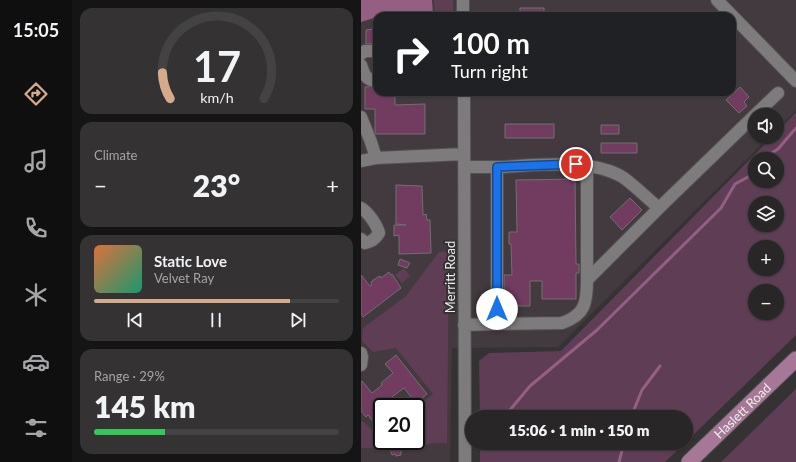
<!DOCTYPE html>
<html lang="en">
<head>
<meta charset="utf-8">
<style>
  :root { --surface:#282626; --page:#343232; --text:#f1f3f6; --muted:#a5a5a7; --line:#444343; --accent:#d6ab8b }
  body { margin:0; font-family:Lato,sans-serif; background:var(--page); color:var(--text); height:100vh; display:flex; flex-direction:column; font-size:15px; white-space:nowrap }
  * { box-sizing:border-box; margin:0 }
  p { font-size:13px; color:var(--muted) }
  .icon { flex:none; width:22px; height:22px; fill:none; stroke:currentColor; stroke-width:2; stroke-linecap:round; stroke-linejoin:round }
  .map { position:relative; flex:1; overflow:hidden }
  .panel { display:flex; flex-direction:column; gap:8px; padding:8px; background:#161515; width:289px }
  .panel>* { flex:none }
  .top-card { position:absolute; left:12px; top:12px; width:363px; height:84px; border-radius:12px; box-shadow:0 1px 3px #0004,0 0 0 1px var(--line); background:#202124; color:#fff; overflow:hidden }
  .tools { position:absolute; left:387px; top:108px; display:grid; gap:8px }
  .tools a { display:grid; place-items:center; width:36px; height:36px; border-radius:50%; background:var(--surface); box-shadow:0 1px 3px #0004,0 0 0 1px var(--line); font-size:20px }
  .speed { position:absolute; left:12px; top:398px; display:flex; gap:8px; font-size:20px; font-weight:700; text-align:center }
  .speed>* { display:grid; place-content:center; width:52px; height:52px; border-radius:50%; background:var(--surface); box-shadow:0 1px 3px #0004,0 0 0 1px var(--line); line-height:1 }
  .speed .limit { border:2px solid #111; border-radius:6px; background:#fff; color:#111 }
  .pin { position:absolute; display:grid; place-items:center; width:34px; height:34px; color:#fff; margin:-17px; border:2px solid #fff; border-radius:50%; box-shadow:0 1px 4px #0007 }
  .me { position:absolute; width:44px; margin:-22px; rotate:0deg; stroke-linejoin:round; filter:drop-shadow(0 0 3px #0008) }
  .turn { display:flex; align-items:center; gap:14px; height:84px; padding:0 12px; font-size:18px }
  .turn .icon { width:52px; height:52px; stroke-width:2.5 }
  .turn b { display:block; font-size:28px; line-height:34px }
  .big { font-size:30px; font-weight:800; line-height:1.1 }
  .panel .widget { flex:1; display:flex; flex-direction:column; justify-content:center; gap:6px; min-width:0; padding:0 14px; border-radius:12px; background:var(--page) }
  .panel .dial { align-items:center; gap:0 }
  .dial svg { height:104px; overflow:visible; fill:none; stroke:var(--line); stroke-width:7; stroke-linecap:round; text-anchor:middle }
  .dial text { fill:var(--text); stroke:none }
  .song { display:flex; align-items:center; gap:12px }
  .cover { width:48px; height:48px; border-radius:6px; background:linear-gradient(135deg,hsl(20 70% 55%),hsl(160 70% 35%)) }
  .played { height:4px; border-radius:2px; background:linear-gradient(90deg,var(--accent) 80%,var(--line) 80%) }
  .keys { display:flex; justify-content:space-around; direction:ltr }
  .heat { display:flex; justify-content:space-between; align-items:center; font-size:22px; direction:ltr }
  .charge { height:6px; border-radius:3px; background:linear-gradient(90deg,#34c759 29%,var(--line) 0) }
  .trip { position:absolute; left:104px; top:410px; width:228px; height:40px; border-radius:20px; background:var(--surface); box-shadow:0 1px 3px #0004,0 0 0 1px var(--line); font-weight:800; line-height:40px; text-align:center }
  main { display:flex; flex:1; min-height:0 }
  .tabs { display:flex; flex-direction:column; width:72px; justify-content:space-around; align-items:center; background:#100f0f; color:var(--muted) }
  .tabs .icon { width:28px; height:28px }
  .tabs .selected { color:var(--accent) }
  .tabs b { font-size:18px; color:var(--text) }
  .map>svg:first-child { display:block }
  .built { fill:#423a3f; fill-rule:evenodd }
  .green { fill:#5f3d54; fill-rule:evenodd }
  .water { fill:#955e83 }
  .lines { fill:none; stroke-linecap:round; stroke-linejoin:round }
  .stream { stroke:#955e83; stroke-width:3 }
  .building { fill:#713c60; stroke:#726e70 }
  .minor-casing { stroke:#535152; stroke-width:14 }
  .major-casing { stroke:#535152; stroke-width:17 }
  .minor { stroke:#7e7b7d; stroke-width:12 }
  .major { stroke:#a67797; stroke-width:15 }
  .route-casing { stroke:#114b97; stroke-width:10 }
  .route { stroke:#1a73e8; stroke-width:7 }
  .labels { text-anchor:middle; dominant-baseline:central; stroke-width:4; stroke-linejoin:round; paint-order:stroke }
  .street-label { font-size:13px; fill:#eeedee; stroke:#353233 }
</style>
</head>
<body>
<main>
<nav class="tabs">
<b>15:05</b>
<svg class="icon selected" aria-label="directions" viewBox="0 0 24 24"><path d="M12 3l9 9-9 9-9-9zM9 14v-3h6M13 9l2 2-2 2"/></svg>
<svg class="icon" aria-label="music" viewBox="0 0 24 24"><path d="M9 18V5l10-2v13"/><circle cx="6" cy="18" r="3"/><circle cx="16" cy="16" r="3"/></svg>
<svg class="icon" aria-label="phone" viewBox="0 0 24 24"><path d="M5 4h4l2 5-3 2q2 4 5 5l2-3 5 2v4C11 20 4 13 5 4z"/></svg>
<svg class="icon" aria-label="climate" viewBox="0 0 24 24"><path d="M12 3v18M4 7l16 10M4 17L20 7"/></svg>
<svg class="icon" aria-label="car" viewBox="0 0 24 24"><path d="M5 17H2v-5l4-1 3-4h7l3 4 3 1v5h-3M9 17h6M6 11h13"/><circle cx="7" cy="17" r="2"/><circle cx="17" cy="17" r="2"/></svg>
<svg class="icon" aria-label="filters" viewBox="0 0 24 24"><path d="M4 7h16M4 17h16"/><circle cx="9" cy="7" r="2"/><circle cx="15" cy="17" r="2"/></svg>
</nav>
<section class="panel">
<div class="widget dial"><svg viewBox="0 0 100 80">
<path d="M14 69A42 42 0 1 1 86 69"/>
<path d="M14 69A42 42 0 0 1 8 49" stroke="#d6ab8b"/>
<text x="50" y="56" font-size="32" font-weight="700">17</text>
<text x="50" y="72" font-size="11">km/h</text>
</svg></div>
<div class="widget"><p>Climate</p>
<div class="heat"><a>−</a><b class="big">23°</b><a>+</a></div>
</div>
<div class="widget">
<div class="song"><i class="cover"></i><div><b>Static Love</b><p>Velvet Ray</p></div></div>
<div class="played"></div>
<div class="keys"><svg class="icon" aria-label="previous" viewBox="0 0 24 24"><path d="M18 5L8 12l10 7zM5 5v14"/></svg><svg class="icon" aria-label="pause" viewBox="0 0 24 24"><path d="M8 5v14M16 5v14"/></svg><svg class="icon" aria-label="next" viewBox="0 0 24 24"><path d="M6 5l10 7-10 7zM19 5v14"/></svg></div>
</div>
<div class="widget"><p>Range · 29%</p><b class="big">145 km</b><div class="charge"></div></div>
</section>
<div class="map">
<svg width="435" height="462" viewBox="0 0 435 462">
  <rect width="100%" height="100%" fill="#353233"/>
  <path class="built" d="M0 0H435V110L416 129V115H394V137H408L197 347 91 348 89 462H0ZM16 16H371V92H16ZM21 407H55V441H21Z"/>
  <path class="green" d="M73 0H92V16H74Z
    M435 112V335L325 442V417H119L118 361 128 353 200 351 411 137H416V132ZM394 159H416V181H394ZM394 203H416V225H394ZM394 247H416V269H394ZM394 291H416V313H394Z
    M88 251 86 443H71L58 447 55 436V408L72 394 35 348 12 352 1 341 2 328 45 296 78 252Z
    M43 268 49 276 41 283 34 275Z
    M435 389V462H360Z
    M0 421 3 422 13 432 21 431V441L14 444 17 448H0Z
    M119 443H324L304 462H119Z"/>
  <path class="water" d="M0 0H71L72 14 71 16H16V17L0 22Z"/>
  <g class="lines">
    <path class="stream" d="M401 159 417 149 435 128
      M143 417 169 386 236 330 360 208 374 184 387 177 394 165
      M270 417 281 390 299 366
      M258 462 263 443"/>
  </g>
  <path class="building" d="M159 8H183V16H159Z
    M12 29V44H5V30Z
    M16 86V92H34V105L64 104V134H14V109H4V87Z
    M379 87 388 97 383 102 386 106 378 113 365 100Z
    M144 124H193V138H144Z
    M240 125H258V134H240Z
    M240 143H276V153H240Z
    M214 179 215 264H218V273H215V299H181V281H169V306H143V275H151L150 244H148V232H156L155 180Z
    M35 185 61 186 62 215 65 214 66 220H69L70 253 38 254V235L33 236V225H45L35 224Z
    M269 198 281 210 261 230 249 217Z
    M39 259 49 263 46 268 37 265Z
    M28 272 30 275 31 274 40 288 2 317 0 314V275L9 286 11 285 10 283 11 281 17 277 19 276 20 278Z
    M35 355 66 394 55 403 43 388 20 405 21 407V425L17 428 7 415 5 417 0 411V382L1 381 11 393 21 385 20 383 32 373 24 364Z
    M33 441H37V444L47 441H54L56 445 54 447 40 451V455L35 456 34 454 31 455 27 443Z"/>
  <g class="lines">
    <defs>
      <path id="minor" d="M102 0V16
        M356 0 435 81
        M0 54 4 51H16
        M0 65C3 74 5 81 16 81
        M103 92 104 462
        M394 115 417 93
        M0 117 10 142 15 158
        M0 161 15 158 103 154
        M136 167C173 166 231 157 263 178 275 187 286 198 298 208L226 280C226 303 224 315 201 323L136 324
        M226 167V280
        M0 208C7 212 16 225 18 233 15 238 11 242 4 243L0 239
        M298 208 394 115
        M103 325 136 324V167H104
        M0 353 1 357 0 365"/>
      <g id="major">
        <path id="s1" d="M328 462 435 359"/>
      </g>
    </defs>
    <use href="#minor" class="minor-casing"/>
    <use href="#major" class="major-casing"/>
    <use href="#minor" class="minor"/>
    <use href="#major" class="major"/>
  </g>
  <g class="lines">
    <defs>
      <path id="route" d="M136 309V167L215 164"/>
    </defs>
    <use href="#route" class="route-casing"/>
    <use href="#route" class="route"/>
  </g>
  <g class="labels">
    <g class="street-label">
      <text transform="translate(89 277) rotate(-90)">Merritt Road</text>
      <text stroke="none"><textPath href="#s1" startOffset="74">Haslett Road</textPath></text>
    </g>
  </g>
</svg>
<div class="tools">
<a><svg class="icon" aria-label="sound" viewBox="0 0 24 24"><path d="M4 9h4l5-4v14l-5-4H4zM17 9q2 3 0 6"/></svg></a>
<a><svg class="icon" aria-label="search" viewBox="0 0 24 24"><circle cx="10" cy="10" r="6"/><path d="M15 15l6 6"/></svg></a>
<a><svg class="icon" aria-label="layers" viewBox="0 0 24 24"><path d="M12 4l9 5-9 5-9-5zM3 14l9 5 9-5"/></svg></a>
<a>+</a>
<a>−</a>
</div>
<div class="speed"><div class="limit">20</div></div>
<div class="pin" style="left:215px;top:164px;background:#d93025"><svg class="icon" aria-label="arrive" viewBox="0 0 24 24"><path d="M6 21V4h12l-3 4 3 4H6"/></svg></div>
<svg class="me" style="left:136px;top:309px" viewBox="-20 -20 40 40"><circle r="19" fill="#fff"/><path d="M0-13L10 11 0 6-10 11z" fill="#1a73e8"/></svg>
<div class="trip">15:06 · 1 min · 150 m</div>
<div class="top-card">
<div class="turn"><svg class="icon" aria-label="right" viewBox="0 0 24 24"><path d="M7 20v-9h11M14 6l5 5-5 5"/></svg><div><b>100 m</b>Turn right</div></div>
</div>
</div>
</main>
</body>
</html>
